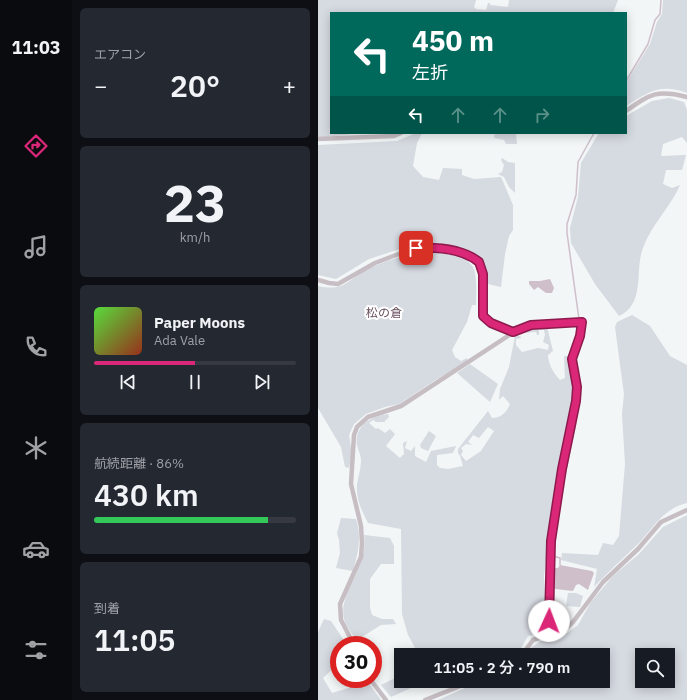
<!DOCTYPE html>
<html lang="ja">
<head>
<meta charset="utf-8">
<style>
  :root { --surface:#171b24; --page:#242831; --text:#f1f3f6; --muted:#9ea1a6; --line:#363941; --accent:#db2777 }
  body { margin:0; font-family:"IBM Plex Sans","Noto Sans JP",sans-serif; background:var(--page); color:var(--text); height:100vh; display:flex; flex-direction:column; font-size:15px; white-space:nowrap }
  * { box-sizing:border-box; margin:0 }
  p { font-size:13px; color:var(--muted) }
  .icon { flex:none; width:22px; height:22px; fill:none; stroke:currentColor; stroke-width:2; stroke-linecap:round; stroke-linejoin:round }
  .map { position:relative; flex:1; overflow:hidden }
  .sheet { display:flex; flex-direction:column; gap:8px; padding:8px; background:#0d0f14; width:246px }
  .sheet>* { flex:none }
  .guide { position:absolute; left:12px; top:12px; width:297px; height:122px; border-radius:0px; box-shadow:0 2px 10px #0003; background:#00695c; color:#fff; overflow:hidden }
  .fabs { position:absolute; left:317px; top:648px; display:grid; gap:8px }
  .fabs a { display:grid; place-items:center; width:40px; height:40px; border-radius:0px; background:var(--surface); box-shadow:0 2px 10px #0003; font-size:20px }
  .speed { position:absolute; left:12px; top:636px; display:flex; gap:8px; font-size:20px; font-weight:700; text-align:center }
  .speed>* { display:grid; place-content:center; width:52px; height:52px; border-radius:50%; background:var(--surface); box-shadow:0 2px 10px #0003; line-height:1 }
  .speed .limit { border:6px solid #d22; background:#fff; color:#111 }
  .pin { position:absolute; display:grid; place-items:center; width:34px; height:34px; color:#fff; margin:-17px; border-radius:8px; box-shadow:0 2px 6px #0006 }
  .me { position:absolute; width:44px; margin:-22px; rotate:2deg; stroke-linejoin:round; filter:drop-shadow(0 0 3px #0008) }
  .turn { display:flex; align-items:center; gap:14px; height:84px; padding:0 16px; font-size:18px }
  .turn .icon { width:52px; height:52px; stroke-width:2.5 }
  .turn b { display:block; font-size:28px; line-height:34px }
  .lanes { display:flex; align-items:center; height:38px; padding:0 16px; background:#0003; justify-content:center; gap:20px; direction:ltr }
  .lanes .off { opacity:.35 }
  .big { font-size:30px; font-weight:600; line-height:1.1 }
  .sheet .tile { flex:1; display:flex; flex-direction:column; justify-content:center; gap:6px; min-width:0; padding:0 14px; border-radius:6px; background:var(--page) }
  .sheet .dial { align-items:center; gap:0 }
  .dial b { font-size:52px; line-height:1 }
  .song { display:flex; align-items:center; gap:12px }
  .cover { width:48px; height:48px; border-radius:6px; background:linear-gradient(135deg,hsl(110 70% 55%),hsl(10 70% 35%)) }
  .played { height:4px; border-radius:2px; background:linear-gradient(90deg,var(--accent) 50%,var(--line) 50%) }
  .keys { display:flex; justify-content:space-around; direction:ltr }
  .heat { display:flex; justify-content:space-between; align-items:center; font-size:22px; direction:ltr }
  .charge { height:6px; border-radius:3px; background:linear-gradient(90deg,#34c759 86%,var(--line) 0) }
  .trip { position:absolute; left:76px; top:648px; width:216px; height:40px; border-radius:0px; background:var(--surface); box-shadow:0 2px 10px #0003; font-weight:600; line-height:40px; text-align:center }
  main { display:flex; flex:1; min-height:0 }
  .tabs { display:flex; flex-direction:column; width:72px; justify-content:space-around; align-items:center; background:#090b0e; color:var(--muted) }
  .tabs .icon { width:28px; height:28px }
  .tabs .on { color:var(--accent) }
  .tabs b { font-size:18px; color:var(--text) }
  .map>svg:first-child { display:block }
  .green { fill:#d6dae1; fill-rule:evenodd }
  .water { fill:#cfbfcb }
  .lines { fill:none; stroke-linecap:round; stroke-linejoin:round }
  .stream { stroke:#cfbfcb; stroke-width:1.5 }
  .minor { stroke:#c7bec3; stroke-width:4.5 }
  .route-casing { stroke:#8e194d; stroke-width:10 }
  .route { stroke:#db2777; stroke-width:7 }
  .labels { text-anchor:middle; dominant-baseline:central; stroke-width:4; stroke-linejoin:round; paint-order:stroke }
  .neighbourhood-label { font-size:12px; fill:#6a515f; stroke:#fff }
</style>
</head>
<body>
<main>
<nav class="tabs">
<b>11:03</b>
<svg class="icon on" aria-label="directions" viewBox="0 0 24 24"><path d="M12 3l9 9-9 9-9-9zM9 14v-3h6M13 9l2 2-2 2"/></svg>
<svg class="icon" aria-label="music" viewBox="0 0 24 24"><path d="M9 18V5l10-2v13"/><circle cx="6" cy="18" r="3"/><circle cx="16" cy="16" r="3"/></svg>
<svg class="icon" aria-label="phone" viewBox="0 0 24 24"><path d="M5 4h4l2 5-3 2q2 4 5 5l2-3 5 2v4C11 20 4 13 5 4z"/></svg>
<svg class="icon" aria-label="climate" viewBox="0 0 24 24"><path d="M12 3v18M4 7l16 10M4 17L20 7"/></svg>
<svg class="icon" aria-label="car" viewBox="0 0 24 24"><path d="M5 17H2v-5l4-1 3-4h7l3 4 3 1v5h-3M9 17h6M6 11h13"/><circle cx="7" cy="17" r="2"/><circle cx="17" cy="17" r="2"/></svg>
<svg class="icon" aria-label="filters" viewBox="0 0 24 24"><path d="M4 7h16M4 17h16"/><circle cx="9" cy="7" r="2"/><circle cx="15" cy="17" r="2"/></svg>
</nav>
<section class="sheet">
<div class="tile"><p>エアコン</p>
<div class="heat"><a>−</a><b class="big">20°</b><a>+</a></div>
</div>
<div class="tile dial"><b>23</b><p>km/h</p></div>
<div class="tile">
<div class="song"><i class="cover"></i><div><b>Paper Moons</b><p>Ada Vale</p></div></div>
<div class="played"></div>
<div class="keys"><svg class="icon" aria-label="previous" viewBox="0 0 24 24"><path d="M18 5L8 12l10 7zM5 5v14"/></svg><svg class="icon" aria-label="pause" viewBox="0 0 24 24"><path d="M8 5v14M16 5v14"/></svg><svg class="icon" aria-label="next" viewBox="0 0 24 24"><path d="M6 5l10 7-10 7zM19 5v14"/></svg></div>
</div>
<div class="tile"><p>航続距離 · 86%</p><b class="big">430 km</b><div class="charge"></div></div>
<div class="tile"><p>到着</p><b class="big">11:05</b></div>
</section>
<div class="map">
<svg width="369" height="700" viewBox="0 0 369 700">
  <rect width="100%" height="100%" fill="#f2f6f6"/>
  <path class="green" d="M0 0H158L156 7 158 9 168 10 170 3H172V5L190 7 191 0H300L295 13H13V133H42L0 138Z
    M345 0H369V93C343 83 330 92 308 106V83L332 44 339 22 344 14Z
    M351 98 366 102 369 110V143L364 137 345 144 343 156 368 155 364 170H348L345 184 354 188 362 185C352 208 332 226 324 251 317 273 327 304 301 316L277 284 253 243 252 228 260 197 263 163 281 133H308V116L334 101Z
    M98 133H104L99 143 95 166 105 177 121 180 125 168 144 169V175L156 179 183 177 195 205V230L191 236 187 254 183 287 166 283 168 269 158 256 143 248 111 244 94 245 51 259 18 279 0 275V145L79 141Z
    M177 133H198L199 144H188L186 140 176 138Z
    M184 158 190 162 197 163V193L191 187 186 177 180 174 184 172 186 165 183 160Z
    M116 251C159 261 159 260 158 305H154L149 322 134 350 137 357 143 361 149 358 150 361 116 381 81 404 67 407 48 414 36 424 31 435 34 453 31 468 27 467 23 447 0 408V286C29 292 29 279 50 269 71 259 93 253 116 251Z
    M314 315 332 326 352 356 369 365V503C346 508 335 528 320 544 305 558 290 572 276 587L279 569 243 560 244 553 280 555 285 543 295 545 301 536 307 464 304 414 306 394 297 327 299 322Z
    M226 326 229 327 235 351 230 355C230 364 236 374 242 380L247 378 246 356H253V364L257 386 256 409 240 477 230 543 226 576 228 613 226 631 210 636 199 655H101L90 635 84 614 83 529 50 523C44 511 38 500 39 485 40 477 43 469 43 460 43 455 40 450 39 445 36 426 53 416 70 414L71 417 66 422H58L55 420 51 423 58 429 60 428 67 433 72 429 77 434 68 446 82 458 86 454 85 443 89 441 87 448 93 451 97 446V456L108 462 113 451 138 446 135 453 119 455V465L122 468 130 469 145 466 142 456 140 453V449L170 411 174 418C183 418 189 412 192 404L185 396 181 400 182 389 191 367 197 336 199 335 203 337V338L198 339V345L204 352 220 348 230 350 231 345 225 342 227 335 226 330H221V335H219L218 332 202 333 201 332ZM170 427 176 431 163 451 148 461 143 455 145 451 143 448 148 444 154 445 150 442 155 435 161 438Z
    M152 364 180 384 172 402 139 373Z
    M111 431 118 436 110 451 103 448 102 445Z
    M369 515V700H120L158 683 285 681V655H208L213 648 224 640 244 637 260 625 273 602 295 576 321 554 345 527ZM324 655H350V681H324Z
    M23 518 38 519C44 537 40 553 35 571L18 568 22 553 21 540 19 533Z
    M46 535 72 538 76 546V564H63L52 579V608L54 615 64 619H75L78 624 63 625 39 640C34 634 28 627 26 619 20 593 51 567 46 535Z
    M250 593H258L265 596 262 607 248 606Z
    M6 619 13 621 29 645H21V663L5 678 14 693 34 687 45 679H48L63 700H0V632Z
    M81 676 83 681H88L93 688 73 697 63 685Z"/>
  <path class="water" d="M232 279 236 288 234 293H228L220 287 216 290 211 284V281H222Z
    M242 565 274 571 276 573 270 590 261 584 258 585 255 591 237 589 235 586 236 568H240Z"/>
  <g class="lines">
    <path class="stream" d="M308 81 330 44 337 20 342 14 343 0
      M265 321 261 319 249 233V224L258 195 260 162 276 133
      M241 502 257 428 262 390 260 380
      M236 534 235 556 242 558V565"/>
    <path class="minor" d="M308 111C332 94 339 89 369 97
      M0 139 76 136 83 133
      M0 280 11 283 20 284 57 263 78 255 98 248 125 250 154 257 164 266 165 316 173 323 195 332
      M36 645 23 620 22 604 43 557 44 543 43 526 33 484 36 435 39 427 50 417 83 406 199 330 213 325 264 322 262 336 254 359 259 387 258 401 244 469 233 541 230 634
      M204 655 215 640 247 629 255 622 285 582 320 549 343 522 369 510
      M52 679 68 700
      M107 700 155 681"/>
  </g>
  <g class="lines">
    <defs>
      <path id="route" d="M98 248C118 247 145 249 161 262L165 274V316L173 323 195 332 213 325 264 322 262 336 254 359 259 387 258 401 244 469 233 541 231 621"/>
    </defs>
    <use href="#route" class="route-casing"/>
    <use href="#route" class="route"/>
  </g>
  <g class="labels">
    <g class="neighbourhood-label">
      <text x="66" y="312">松の倉</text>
    </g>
  </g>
</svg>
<div class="fabs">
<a><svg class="icon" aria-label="search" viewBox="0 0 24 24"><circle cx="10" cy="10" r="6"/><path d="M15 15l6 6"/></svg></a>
</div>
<div class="speed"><div class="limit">30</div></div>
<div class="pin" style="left:98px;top:248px;background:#d93025"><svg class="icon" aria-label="arrive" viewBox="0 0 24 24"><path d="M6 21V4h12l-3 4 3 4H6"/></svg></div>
<svg class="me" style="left:231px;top:621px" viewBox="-20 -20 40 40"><circle r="19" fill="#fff"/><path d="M0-13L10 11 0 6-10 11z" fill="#db2777"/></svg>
<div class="trip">11:05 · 2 分 · 790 m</div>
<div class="guide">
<div class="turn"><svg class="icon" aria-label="left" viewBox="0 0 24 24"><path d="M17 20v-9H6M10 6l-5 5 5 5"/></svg><div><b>450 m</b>左折</div></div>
<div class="lanes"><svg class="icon" aria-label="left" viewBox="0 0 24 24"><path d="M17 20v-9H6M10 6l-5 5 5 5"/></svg><svg class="icon off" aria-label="ahead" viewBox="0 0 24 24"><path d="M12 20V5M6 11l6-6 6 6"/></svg><svg class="icon off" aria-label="ahead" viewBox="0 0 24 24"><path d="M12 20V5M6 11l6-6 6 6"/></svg><svg class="icon off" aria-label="right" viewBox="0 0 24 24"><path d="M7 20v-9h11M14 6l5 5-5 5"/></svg></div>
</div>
</div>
</main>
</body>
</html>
